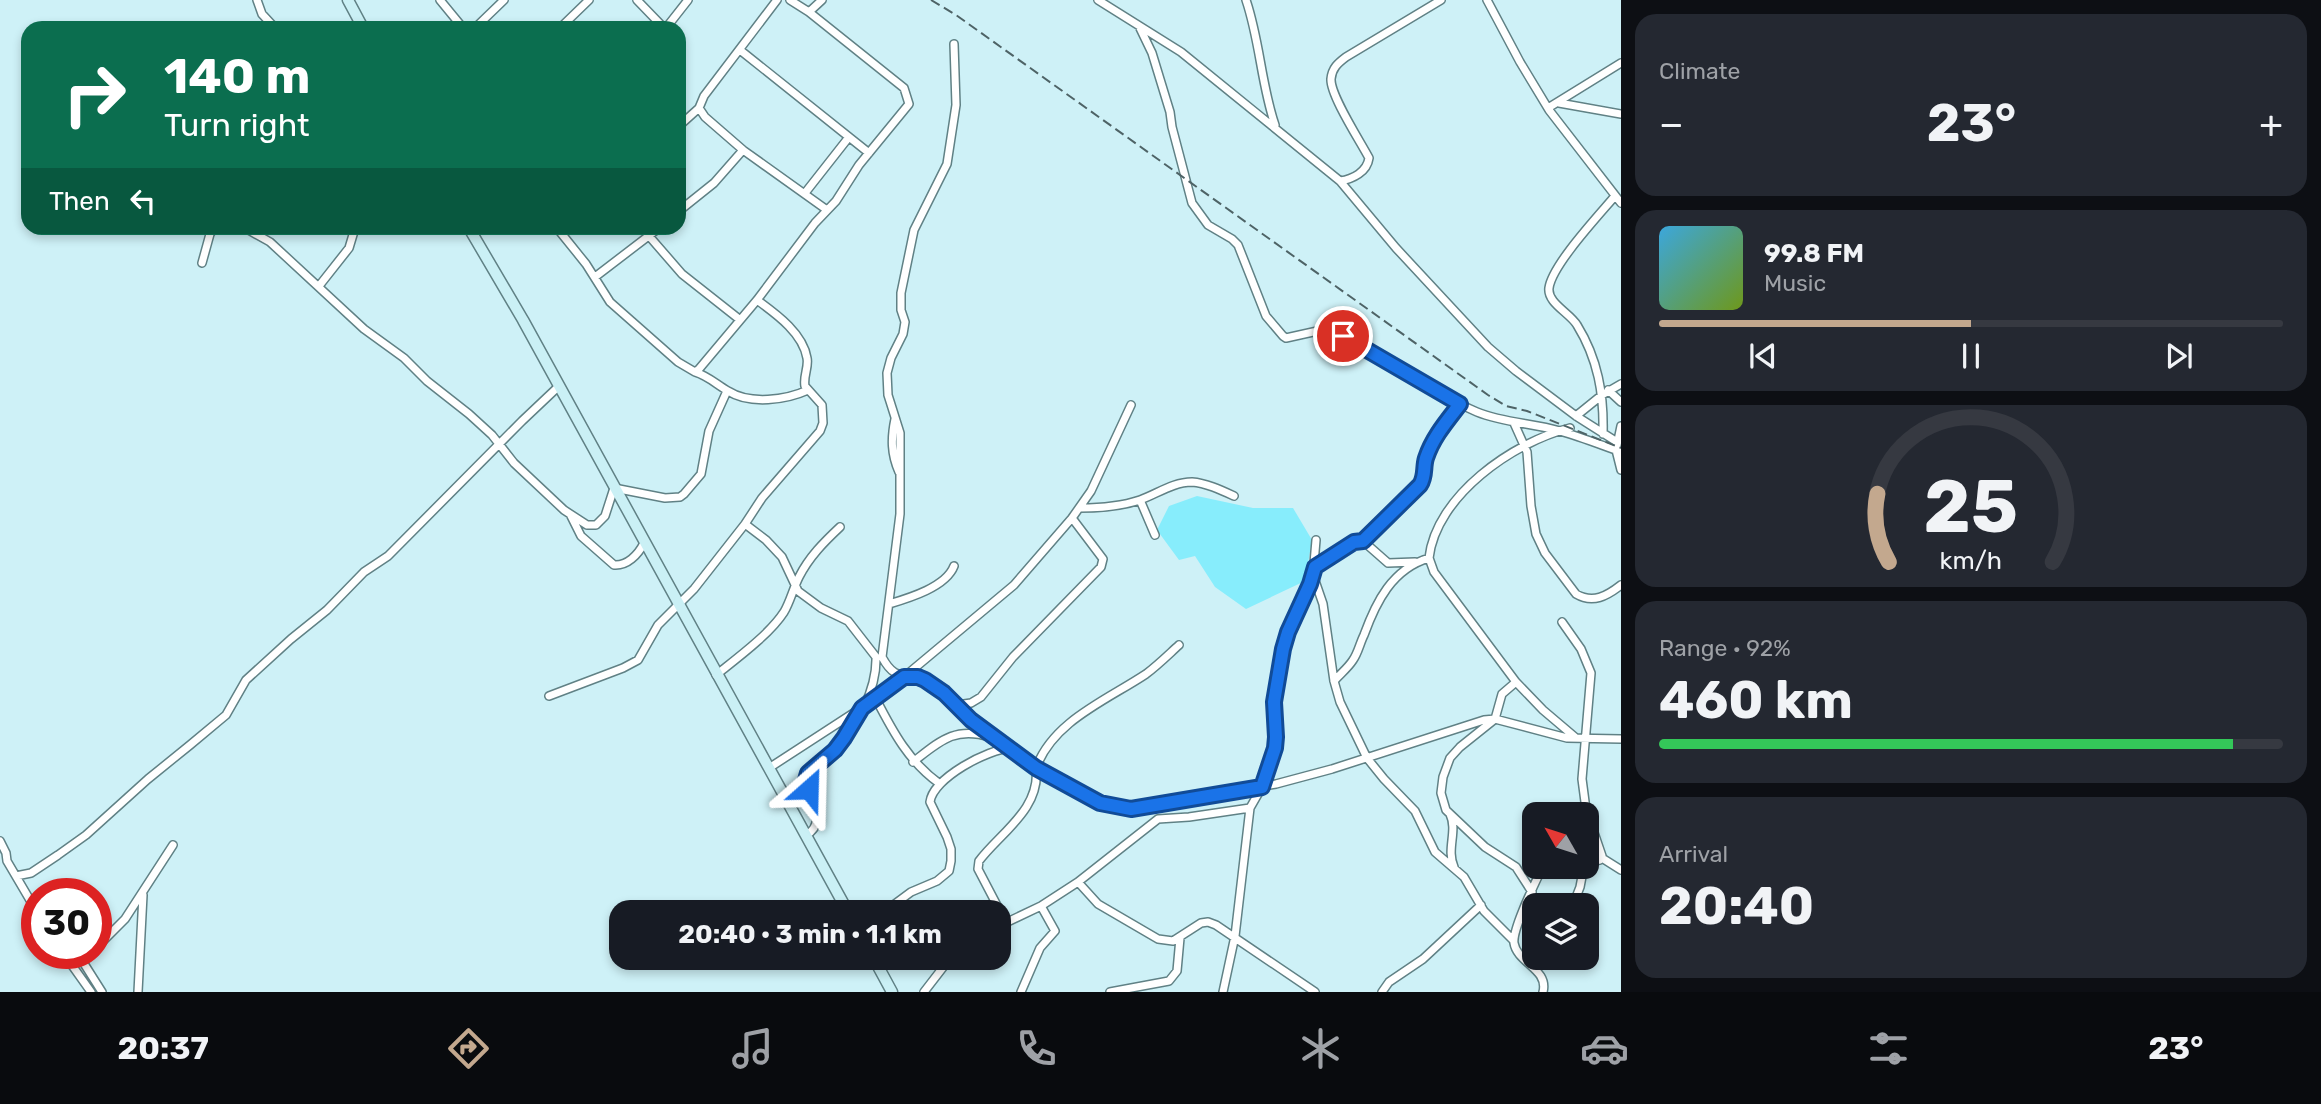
<!DOCTYPE html>
<html lang="en">
<head>
<meta charset="utf-8">
<style>
  :root { --surface:#171b24; --page:#242831; --text:#f1f3f6; --muted:#9ea1a6; --line:#363941; --accent:#c3a88e }
  body { margin:0; font-family:Rubik,sans-serif; background:var(--page); color:var(--text); height:100vh; display:flex; flex-direction:column; font-size:26px; white-space:nowrap }
  * { box-sizing:border-box; margin:0 }
  p { font-size:23px; color:var(--muted) }
  .icon { flex:none; width:38px; height:38px; fill:none; stroke:currentColor; stroke-width:2; stroke-linecap:round; stroke-linejoin:round }
  .map { position:relative; flex:1; overflow:hidden }
  .side { display:flex; flex-direction:column; gap:14px; padding:14px; background:#0d0f14; width:700px }
  .side>* { flex:none }
  .banner { position:absolute; left:21px; top:21px; width:665px; height:214px; border-radius:21px; box-shadow:0 4px 10px #0003; background:#0b6e4f; color:#fff; overflow:hidden }
  .needle { width:46px; rotate:309deg }
  .tools { position:absolute; left:1522px; top:802px; display:grid; gap:14px }
  .tools a { display:grid; place-items:center; width:77px; height:77px; border-radius:14px; background:var(--surface); box-shadow:0 4px 10px #0003; font-size:35px }
  .speed { position:absolute; left:21px; top:878px; display:flex; gap:14px; font-size:35px; font-weight:700; text-align:center }
  .speed>* { display:grid; place-content:center; width:91px; height:91px; border-radius:50%; background:var(--surface); box-shadow:0 4px 10px #0003; line-height:1 }
  .speed .limit { border:10px solid #d22; background:#fff; color:#111 }
  .pin { position:absolute; display:grid; place-items:center; width:60px; height:60px; color:#fff; margin:-30px; border:4px solid #fff; border-radius:50%; box-shadow:0 2px 7px #0007 }
  .me { position:absolute; width:77px; margin:-38px; rotate:25deg; stroke-linejoin:round; filter:drop-shadow(0 0 5px #0008) }
  .turn { display:flex; align-items:center; gap:24px; height:147px; padding:0 28px; font-size:32px }
  .turn .icon { width:91px; height:91px; stroke-width:2.5 }
  .turn b { display:block; font-size:49px; line-height:60px }
  .then { display:flex; align-items:center; height:66px; padding:0 28px; background:#0003; gap:14px; font-size:26px }
  .big { font-size:52px; font-weight:700; line-height:1.1 }
  .side .card { flex:1; display:flex; flex-direction:column; justify-content:center; gap:10px; min-width:0; padding:0 24px; border-radius:21px; background:var(--page) }
  .side .dial { align-items:center; gap:0 }
  .dial svg { height:182px; overflow:visible; fill:none; stroke:var(--line); stroke-width:7; stroke-linecap:round; text-anchor:middle }
  .dial text { fill:var(--text); stroke:none }
  .song { display:flex; align-items:center; gap:21px }
  .cover { width:84px; height:84px; border-radius:10px; background:linear-gradient(135deg,hsl(200 70% 55%),hsl(80 70% 35%)) }
  .played { height:7px; border-radius:4px; background:linear-gradient(90deg,var(--accent) 50%,var(--line) 50%) }
  .keys { display:flex; justify-content:space-around; direction:ltr }
  .heat { display:flex; justify-content:space-between; align-items:center; font-size:38px; direction:ltr }
  .charge { height:10px; border-radius:5px; background:linear-gradient(90deg,#34c759 92%,var(--line) 0) }
  .trip { position:absolute; left:609px; top:900px; width:402px; height:70px; border-radius:21px; background:var(--surface); box-shadow:0 4px 10px #0003; font-weight:700; line-height:70px; text-align:center }
  .menu { display:flex; height:112px; justify-content:space-around; align-items:center; background:#090b0e; color:var(--muted) }
  .menu .icon { width:49px; height:49px }
  .menu .selected { color:var(--accent) }
  .menu b { font-size:32px; color:var(--text) }
  main { display:flex; flex:1; min-height:0 }
  .map>svg:first-child { display:block }
  .green { fill:#87edfc }
  .lines { fill:none; stroke-linecap:round; stroke-linejoin:round }
  .street-casing { stroke:#608185; stroke-width:10 }
  .secondary-casing { stroke:#608185; stroke-width:13 }
  .street { stroke:#fff; stroke-width:7 }
  .secondary { stroke:#caf0f5; stroke-width:10 }
  .rail { stroke:#4e6366; stroke-width:2; stroke-dasharray:10 5; stroke-linecap:butt }
  .route-casing { stroke:#114b97; stroke-width:18 }
  .route { stroke:#1a73e8; stroke-width:12 }
</style>
</head>
<body>
<main>
<div class="map">
<svg width="1621" height="992" viewBox="0 0 1621 992">
  <rect width="100%" height="100%" fill="#cef1f7"/>
  <path class="green" d="M1197 496 1253 508H1293L1312 540 1305 581 1246 609 1215 587 1195 556 1179 560 1157 530 1169 506Z"/>
  <g class="lines">
    <defs>
      <path id="street" d="M257 0 262 14 275 28
        M440 0 463 28
        M637 0 664 28
        M777 0 704 96 699 108 705 117 743 150 827 210
        M1098 0 1181 52 1340 181 1396 248 1488 347 1516 371 1576 416 1617 442
        M1246 0C1260 41 1261 84 1275 125
        M1487 0 1520 62 1549 110 1621 203
        M809 12 822 0
        M1139 26 1152 53 1170 112 1172 127 1192 203 1208 225 1232 239 1238 245 1266 316 1283 336 1286 338 1322 330 1332 331C1383 354 1426 390 1477 412 1504 423 1533 423 1560 431 1581 437 1601 445 1621 452
        M475 28 504 0
        M560 28 589 0
        M666 28 688 0
        M954 44 956 105 947 164 914 230 901 293V310L905 322 903 334 891 358 887 373 888 395 900 433V514L882 657C897 685 906 669 926 680 944 691 955 707 971 720 992 737 1015 751 1036 768 1041 809 1000 833 979 861L978 869 1001 913 1002 920 999 926
        M740 50 869 153
        M1559 103 1621 114
        M1548 108 1621 63
        M679 126 699 108
        M1340 181C1353 179 1367 172 1369 158 1360 141 1330 95 1331 79 1332 68 1338 63 1346 57L1441 0
        M805 193 849 137
        M679 211 714 183 743 150
        M245 228 270 242 364 329 404 358 427 381 469 414 492 435 514 463 564 510 587 525H596L605 516 614 488 665 498 680 497 684 494 701 474 709 431 727 391
        M557 228 586 264 610 302 678 362 695 372 699 369 757 300 815 223 836 201 859 165 909 104 904 88 809 12 790 0
        M649 236 682 274 739 319
        M202 263 210 234 214 228
        M595 277 659 228
        M319 286 349 248 355 228
        M695 372C708 376 716 384 728 391 750 405 786 400 808 390
        M1608 390 1621 402
        M1576 416 1602 395 1621 384
        M895 419C891 438 891 454 899 472
        M1514 423 1527 452 1531 506 1536 534 1545 553 1576 594C1593 604 1607 596 1621 585
        M1621 426 1616 450 1621 470
        M1603 434C1604 394 1598 359 1577 325 1570 313 1547 303 1549 288 1552 265 1599 215 1615 196
        M1140 500 1155 535
        M1080 508C1098 508 1122 506 1140 500 1157 494 1173 482 1192 482 1206 483 1221 490 1234 496
        M571 516 581 536 614 565C627 566 638 555 644 543
        M745 524 766 540 782 557 798 591 821 608 848 621 876 657C877 689 857 727 835 750 827 757 816 763 810 771 798 787 833 821 806 835
        M1363 541 1420 485C1426 476 1423 467 1426 458 1433 437 1447 421 1460 404
        M1429 558 1434 572 1516 682 1543 710 1576 738
        M1315 567 1359 540 1363 541 1388 563 1415 562
        M1313 575 1323 604 1334 681 1340 702 1367 758 1384 779 1415 811 1435 852 1464 877 1484 911 1513 940
        M889 604C909 598 946 587 954 566
        M1562 622 1581 649 1591 673 1582 779 1587 817
        M1179 645C1168 655 1158 665 1146 674 1107 700 1053 721 1036 768L1100 803 1131 809 1276 784 1332 769 1484 720 1495 719 1567 738 1621 739
        M716 675C736 659 770 634 784 612 790 602 793 589 799 577 809 557 824 542 840 527
        M1334 681C1340 674 1348 668 1353 660 1358 653 1360 643 1364 635 1376 602 1392 569 1429 558 1436 496 1513 442 1570 428
        M1516 682 1502 694 1495 719 1460 747 1450 758 1443 777 1441 793 1446 810 1485 847 1516 867 1532 892
        M549 696 623 668 638 660 658 625 694 589 745 524 762 498 820 431 823 423 822 405 805 386C803 376 809 367 807 358 803 333 776 314 757 300
        M876 699C893 732 909 762 940 784
        M957 705 971 703 981 697 1013 657 1101 567 1103 559 1072 518
        M913 762C940 741 955 726 990 737
        M769 768 886 692 1014 585 1072 518 1091 491 1131 405
        M1450 814C1458 831 1446 849 1454 867
        M0 841 6 853 7 861 37 912
        M1602 858 1621 870
        M1587 863 1600 860 1602 856 1588 815
        M1543 866C1536 881 1512 929 1514 943 1517 963 1549 969 1543 992
        M16 876 31 873 58 855 86 835 148 779 190 745 226 715 246 680 291 639 327 610 364 572 388 556 522 421 559 386
        M1078 882 1098 904 1158 939 1173 941 1201 923 1208 922 1216 925 1315 992
        M1573 905 1580 887 1584 866
        M884 912 911 892 937 881 949 871 951 861V849L947 837 930 802C933 778 988 749 1011 748
        M999 926 1041 906 1078 882 1158 819 1189 817 1250 808 1262 787 1275 749 1274 702 1283 649 1288 632 1313 575 1316 540
        M96 948 125 919 173 845
        M64 954 91 992
        M79 961 89 954
        M71 965 79 961 83 962 102 992
        M138 992 143 895
        M924 992 951 957
        M1021 992 1040 948 1055 931 1041 906
        M1110 992 1169 981 1177 971 1180 938
        M1223 992 1235 936 1250 808
        M1382 992 1389 982 1423 959 1481 905"/>
      <path id="secondary" d="M348 0 363 28
        M469 228 523 320 848 912
        M873 957 892 992"/>
    </defs>
    <use href="#street" class="street-casing"/>
    <use href="#secondary" class="secondary-casing"/>
    <use href="#street" class="street"/>
    <use href="#secondary" class="secondary"/>
    <path class="rail" d="M931 0 956 15 1488 395 1506 406 1527 411 1621 448"/>
  </g>
  <g class="lines">
    <defs>
      <path id="route" d="M809 789 806 780 808 773 835 750 844 738 862 708 904 677H918L925 680 944 693 971 720 1036 768 1100 803 1131 809 1262 787 1275 748 1276 737 1274 702 1283 649 1288 632 1310 584 1315 567 1354 542 1363 541 1420 485C1426 476 1423 467 1426 458 1433 437 1447 421 1460 404L1343 336"/>
    </defs>
    <use href="#route" class="route-casing"/>
    <use href="#route" class="route"/>
  </g>
</svg>
<div class="tools">
<a><svg class="needle" viewBox="-14 -14 28 28"><path d="M0-13l5 13h-10z" fill="#e53935"/><path d="M0 13l5-13h-10z" fill="#9ea1a6"/></svg></a>
<a><svg class="icon" aria-label="layers" viewBox="0 0 24 24"><path d="M12 4l9 5-9 5-9-5zM3 14l9 5 9-5"/></svg></a>
</div>
<div class="speed"><div class="limit">30</div></div>
<div class="pin" style="left:1343px;top:336px;background:#d93025"><svg class="icon" aria-label="arrive" viewBox="0 0 24 24"><path d="M6 21V4h12l-3 4 3 4H6"/></svg></div>
<svg class="me" style="left:809px;top:789px" viewBox="-20 -20 40 40"><path d="M0-17L14 15 0 8-14 15z" fill="#1a73e8" stroke="#fff" stroke-width="4"/></svg>
<div class="trip">20:40 · 3 min · 1.1 km</div>
<div class="banner">
<div class="turn"><svg class="icon" aria-label="right" viewBox="0 0 24 24"><path d="M7 20v-9h11M14 6l5 5-5 5"/></svg><div><b>140 m</b>Turn right</div></div>
<div class="then">Then<svg class="icon" aria-label="left" viewBox="0 0 24 24"><path d="M17 20v-9H6M10 6l-5 5 5 5"/></svg></div>
</div>
</div>
<section class="side">
<div class="card"><p>Climate</p>
<div class="heat"><a>−</a><b class="big">23°</b><a>+</a></div>
</div>
<div class="card">
<div class="song"><i class="cover"></i><div><b>99.8 FM</b><p>Music</p></div></div>
<div class="played"></div>
<div class="keys"><svg class="icon" aria-label="previous" viewBox="0 0 24 24"><path d="M18 5L8 12l10 7zM5 5v14"/></svg><svg class="icon" aria-label="pause" viewBox="0 0 24 24"><path d="M8 5v14M16 5v14"/></svg><svg class="icon" aria-label="next" viewBox="0 0 24 24"><path d="M6 5l10 7-10 7zM19 5v14"/></svg></div>
</div>
<div class="card dial"><svg viewBox="0 0 100 80">
<path d="M14 69A42 42 0 1 1 86 69"/>
<path d="M14 69A42 42 0 0 1 9 39" stroke="#c3a88e"/>
<text x="50" y="56" font-size="32" font-weight="700">25</text>
<text x="50" y="72" font-size="11">km/h</text>
</svg></div>
<div class="card"><p>Range · 92%</p><b class="big">460 km</b><div class="charge"></div></div>
<div class="card"><p>Arrival</p><b class="big">20:40</b></div>
</section>
</main>
<nav class="menu">
<b>20:37</b>
<svg class="icon selected" aria-label="directions" viewBox="0 0 24 24"><path d="M12 3l9 9-9 9-9-9zM9 14v-3h6M13 9l2 2-2 2"/></svg>
<svg class="icon" aria-label="music" viewBox="0 0 24 24"><path d="M9 18V5l10-2v13"/><circle cx="6" cy="18" r="3"/><circle cx="16" cy="16" r="3"/></svg>
<svg class="icon" aria-label="phone" viewBox="0 0 24 24"><path d="M5 4h4l2 5-3 2q2 4 5 5l2-3 5 2v4C11 20 4 13 5 4z"/></svg>
<svg class="icon" aria-label="climate" viewBox="0 0 24 24"><path d="M12 3v18M4 7l16 10M4 17L20 7"/></svg>
<svg class="icon" aria-label="car" viewBox="0 0 24 24"><path d="M5 17H2v-5l4-1 3-4h7l3 4 3 1v5h-3M9 17h6M6 11h13"/><circle cx="7" cy="17" r="2"/><circle cx="17" cy="17" r="2"/></svg>
<svg class="icon" aria-label="filters" viewBox="0 0 24 24"><path d="M4 7h16M4 17h16"/><circle cx="9" cy="7" r="2"/><circle cx="15" cy="17" r="2"/></svg>
<b>23°</b>
</nav>
</body>
</html>
